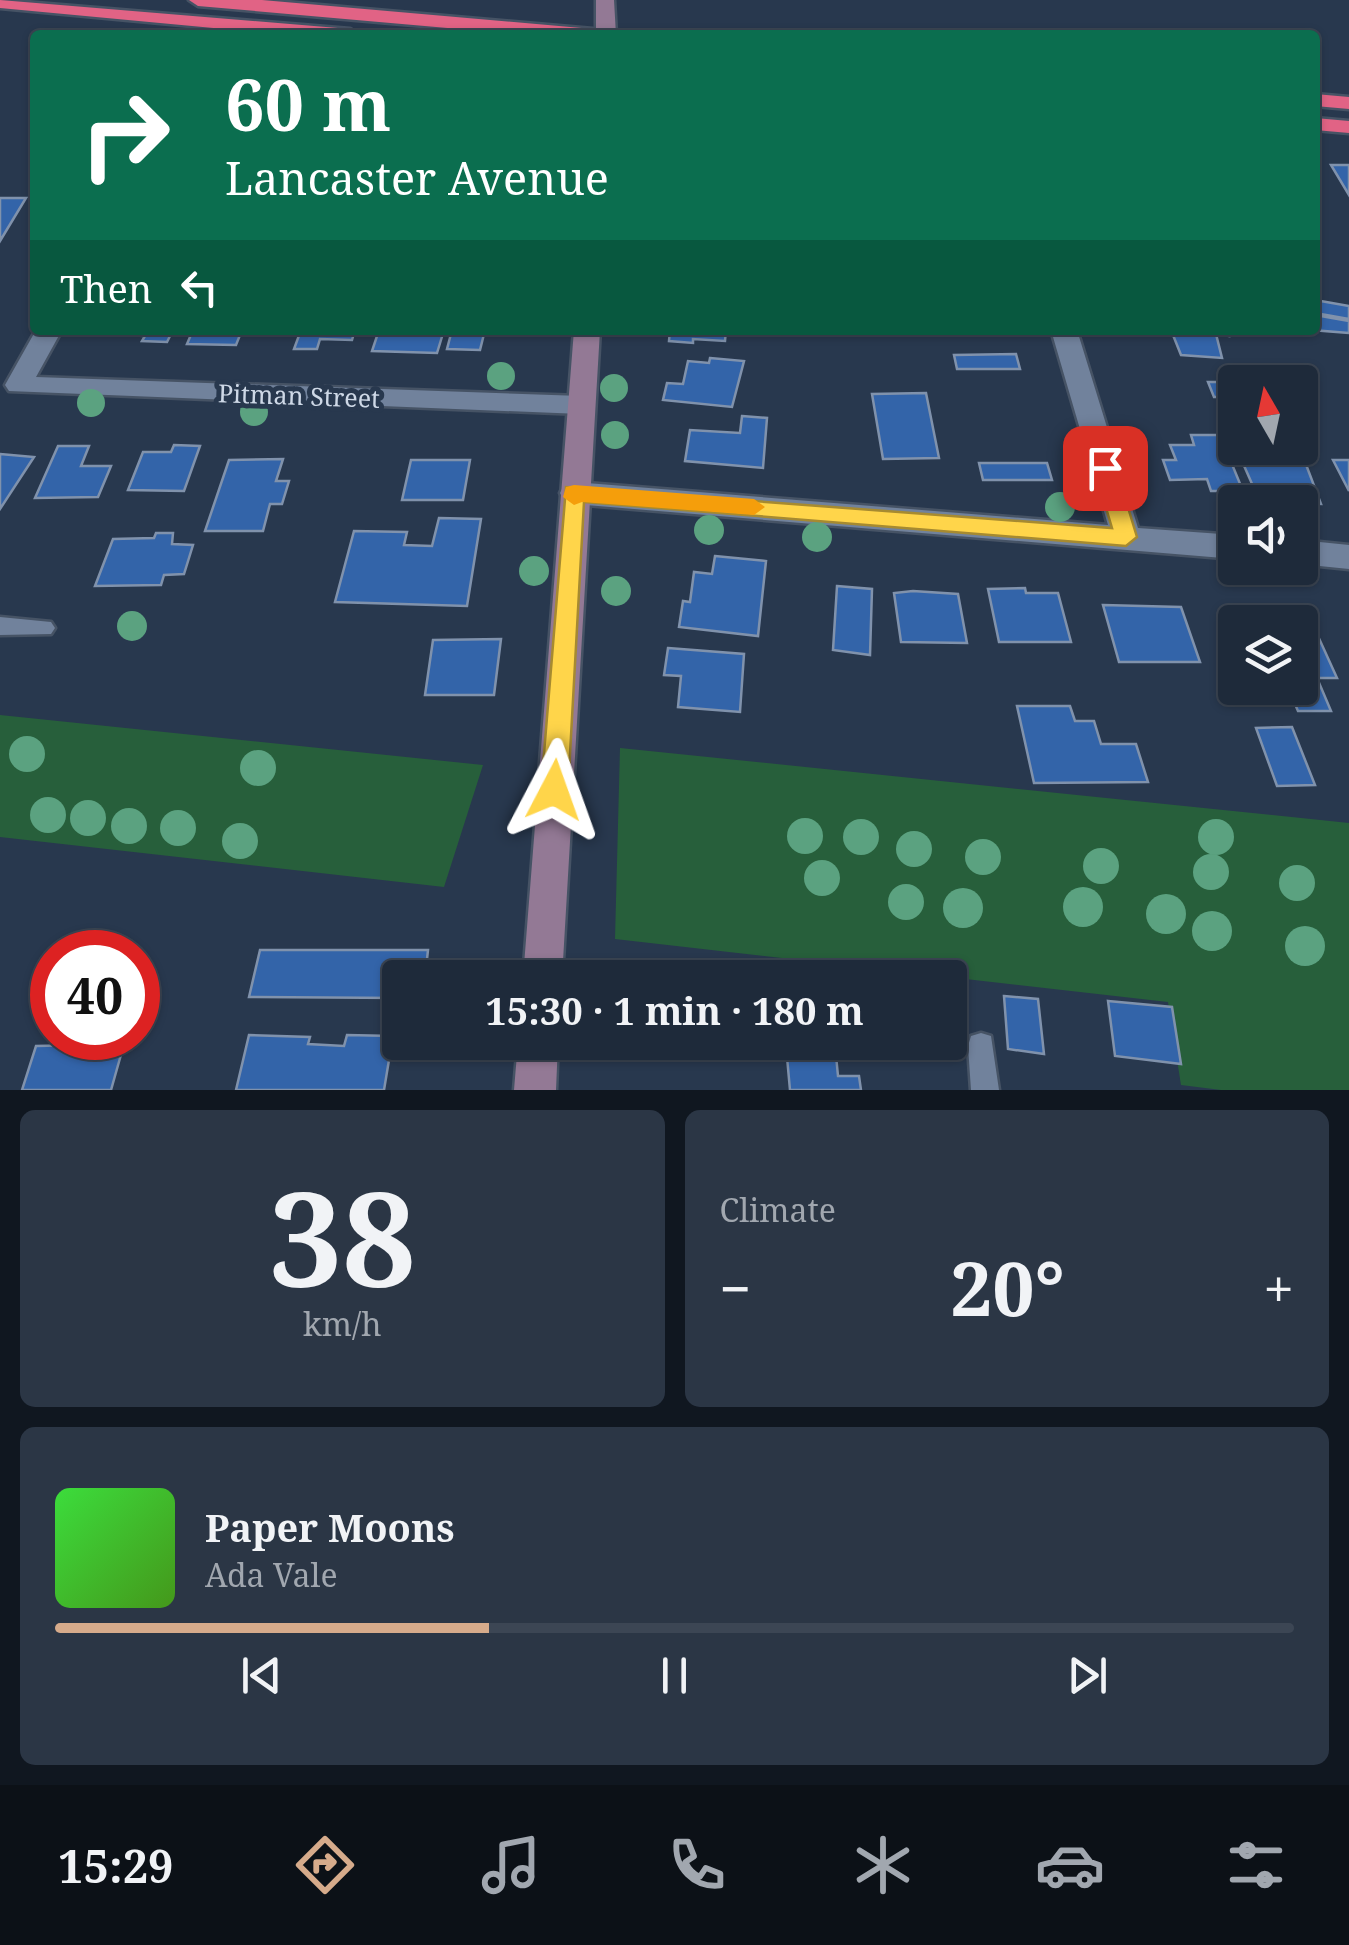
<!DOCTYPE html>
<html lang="en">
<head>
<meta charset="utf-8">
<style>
  :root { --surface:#1e2a3a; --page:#2b3645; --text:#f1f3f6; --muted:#a1a7af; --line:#3c4654; --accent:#d6ab8b }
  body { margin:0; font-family:"Noto Serif",serif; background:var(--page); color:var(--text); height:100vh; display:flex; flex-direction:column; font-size:38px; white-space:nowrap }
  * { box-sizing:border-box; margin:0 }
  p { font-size:32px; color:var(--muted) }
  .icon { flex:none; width:55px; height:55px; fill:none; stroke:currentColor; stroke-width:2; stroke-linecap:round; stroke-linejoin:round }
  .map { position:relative; height:1090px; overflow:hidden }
  .drawer { display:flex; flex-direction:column; gap:20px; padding:20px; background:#101720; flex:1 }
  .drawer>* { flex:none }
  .guide { position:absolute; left:30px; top:30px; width:1290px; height:305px; border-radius:10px; box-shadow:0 2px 8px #0004,0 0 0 2px var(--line); background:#0b6e4f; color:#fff; overflow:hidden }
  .needle { width:65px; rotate:351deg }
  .tools { position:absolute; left:1218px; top:365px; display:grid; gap:20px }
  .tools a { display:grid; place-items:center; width:100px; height:100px; border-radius:10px; background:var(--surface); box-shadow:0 2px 8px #0004,0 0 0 2px var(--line); font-size:50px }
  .speed { position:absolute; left:30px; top:930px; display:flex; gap:20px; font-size:50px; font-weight:700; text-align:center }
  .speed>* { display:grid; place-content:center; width:130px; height:130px; border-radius:50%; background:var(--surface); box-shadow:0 2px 8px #0004,0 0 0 2px var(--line); line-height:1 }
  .speed .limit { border:15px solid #d22; background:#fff; color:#111 }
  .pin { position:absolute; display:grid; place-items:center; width:85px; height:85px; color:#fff; margin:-42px; border-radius:20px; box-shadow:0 5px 15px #0006 }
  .me { position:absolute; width:110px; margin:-55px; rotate:4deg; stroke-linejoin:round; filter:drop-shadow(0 0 8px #0008) }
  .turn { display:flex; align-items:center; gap:35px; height:210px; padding:0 30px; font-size:45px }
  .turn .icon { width:130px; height:130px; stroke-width:2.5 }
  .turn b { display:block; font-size:70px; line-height:85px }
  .then { display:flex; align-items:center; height:95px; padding:0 30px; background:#0003; gap:20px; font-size:38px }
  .big { font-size:75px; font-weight:700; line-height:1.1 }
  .drawer .widget { flex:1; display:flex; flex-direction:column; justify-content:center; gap:15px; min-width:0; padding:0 35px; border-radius:15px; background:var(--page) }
  .drawer .dial { align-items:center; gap:0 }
  .dial b { font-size:130px; line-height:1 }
  .song { display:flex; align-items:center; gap:30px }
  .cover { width:120px; height:120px; border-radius:15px; background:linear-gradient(135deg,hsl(120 70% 55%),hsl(100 70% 35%)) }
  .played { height:10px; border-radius:5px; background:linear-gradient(90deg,var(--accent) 35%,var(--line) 35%) }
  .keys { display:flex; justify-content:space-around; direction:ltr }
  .heat { display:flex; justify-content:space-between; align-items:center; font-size:55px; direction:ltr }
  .drawer .tiles { flex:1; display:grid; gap:20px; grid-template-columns:1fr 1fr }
  .widget:last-child { grid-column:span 2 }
  .trip { position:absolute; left:382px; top:960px; width:585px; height:100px; border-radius:10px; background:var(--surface); box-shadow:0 2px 8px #0004,0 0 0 2px var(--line); font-weight:700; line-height:100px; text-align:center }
  .menu { display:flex; height:160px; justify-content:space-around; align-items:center; background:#0c1117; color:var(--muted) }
  .menu .icon { width:70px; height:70px }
  .menu .active { color:var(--accent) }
  .menu b { font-size:45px; color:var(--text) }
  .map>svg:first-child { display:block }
  .green { fill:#275f3b }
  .building { fill:#3364a9; stroke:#8092ac; stroke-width:2.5 }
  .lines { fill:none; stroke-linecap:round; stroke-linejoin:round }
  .lane-casing { stroke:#465365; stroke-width:5 }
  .street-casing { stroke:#465365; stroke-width:5 }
  .secondary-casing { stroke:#465365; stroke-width:5 }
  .highway-casing { stroke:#465365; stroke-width:5 }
  .lane { fill:#71829c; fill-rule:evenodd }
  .street { fill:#71829c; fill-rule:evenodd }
  .secondary { fill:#937995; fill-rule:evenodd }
  .highway { fill:#e16385; fill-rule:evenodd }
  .tree { fill:#5ba280 }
  .route { fill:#ffd54a; stroke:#a68a30; stroke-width:2.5 }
  .slow { fill:#f59e0b }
  .labels { text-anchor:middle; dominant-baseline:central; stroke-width:10; stroke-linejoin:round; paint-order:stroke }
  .street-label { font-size:25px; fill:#ced8e6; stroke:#28384e }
</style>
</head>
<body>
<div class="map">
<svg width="1349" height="1090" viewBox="0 0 1349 1090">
  <rect width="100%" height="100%" fill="#28384e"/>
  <path class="green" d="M0 715 483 765 444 887 0 837Z
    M620 748 1349 823V1090H1221L1181 1085 1168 1002 615 939Z"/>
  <path class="building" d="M1331 165H1349V195Z
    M0 198H26L0 241Z
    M1315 300 1349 306V319L1315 313Z
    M1315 315 1349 321V333L1312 330Z
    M105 330H173L167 342 142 341 145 336 102 334Z
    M193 330H242L236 345 187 344Z
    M301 330H355L352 340 320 339 317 349H294Z
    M379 330H444L437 353 372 351Z
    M452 330H518H485L480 350 447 349Z
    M670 330H726L725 341 693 339V343L669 341Z
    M1171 330H1228L1229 336 1216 334 1222 358 1181 355Z
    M1016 354 1020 369H957L954 355Z
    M710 358 744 361 732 407 663 400 667 383 683 384 688 361 709 363Z
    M1208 382H1290H1235V419H1231L1222 397H1214Z
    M926 393 939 458 883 459 872 394Z
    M742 416 767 418 763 468 685 461 690 430 740 433Z
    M1191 435H1220L1243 491H1211L1207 479 1170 480 1163 460H1176L1170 445H1194Z
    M174 445 200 446 184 491 128 490 143 452H171Z
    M58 446H89L81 466H111L98 497 35 498Z
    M1238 452 1302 454 1321 504 1260 502Z
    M0 454 34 457 0 509Z
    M283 459 276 481H289L282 504H270L263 531H205L229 460Z
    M411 460H470L463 500H402Z
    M1333 460H1349V491Z
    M979 463H1047L1052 480H983Z
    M439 518 481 519 467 606 335 602 354 531 407 532 404 545 432 546Z
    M156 533H173L172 544 193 545 184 574 164 575 161 585 95 586 113 539 154 538Z
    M715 556 766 561 758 636 679 627 683 601 690 602 694 572 712 574Z
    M837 586 872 589 870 655 833 650Z
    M1025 588 1026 593H1058L1071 642H999L988 589Z
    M913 591 958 594 967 643 901 642 894 593Z
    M1103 605 1181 607 1200 662H1119Z
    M1300 623H1312L1337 678H1317L1331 711H1298L1288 688H1300Z
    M501 639 494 695H425L433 640Z
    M668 648 744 654 740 712 678 707 681 676 664 675Z
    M1017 706H1070L1075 721H1094L1101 744H1136L1148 782 1034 783Z
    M1292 727 1315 785 1277 786 1256 728Z
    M260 950H428L425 978H400V998L249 997Z
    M1004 996 1038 999 1044 1054 1008 1049Z
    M1108 1001 1172 1007 1181 1064 1115 1056Z
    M249 1035 310 1037 308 1044 344 1046 347 1035 393 1036 384 1090H236Z
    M124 1044 111 1090H22L36 1046Z
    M835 1045 838 1076H859L861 1090H790L786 1046Z"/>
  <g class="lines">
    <defs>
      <path id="lane" d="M0 617 51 622 55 628 51 634 0 635Z
        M981 1033 991 1036 999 1090H971L968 1046 971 1036Z"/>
      <path id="street" d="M36 330H62L36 377 581 396 595 405 581 414 9 391 5 385Z
        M1051 330H1077L1138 528 1235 535V559L574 504 564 501 560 493 564 485 574 482 1108 525Z
        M1300 540 1349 545V569L1300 564Z"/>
      <path id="secondary" d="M596 0H614L616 35H596Z
        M574 330H600L562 978H523Z
        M518 1042H558L556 1090H514Z"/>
      <path id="highway" d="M0 0 350 29 360 35H289L0 8Z
        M189 0H262L593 29 603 35H528L198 6Z
        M1315 94 1349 97V109L1315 106Z
        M1315 118 1349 121V133L1315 130Z"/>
    </defs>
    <use href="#lane" class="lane-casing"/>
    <use href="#street" class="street-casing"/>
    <use href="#secondary" class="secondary-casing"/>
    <use href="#highway" class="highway-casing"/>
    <use href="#lane" class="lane"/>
    <use href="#street" class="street"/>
    <use href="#secondary" class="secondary"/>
    <use href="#highway" class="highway"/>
  </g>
  <g class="tree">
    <circle cx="501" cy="376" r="14"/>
    <circle cx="614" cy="388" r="14"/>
    <circle cx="91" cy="403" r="14"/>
    <circle cx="254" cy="412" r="14"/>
    <circle cx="615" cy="435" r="14"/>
    <circle cx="1092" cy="495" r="15"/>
    <circle cx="1060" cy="507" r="15"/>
    <circle cx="709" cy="530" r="15"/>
    <circle cx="817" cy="537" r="15"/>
    <circle cx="534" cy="571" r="15"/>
    <circle cx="616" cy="591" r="15"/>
    <circle cx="132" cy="626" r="15"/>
    <circle cx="27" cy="754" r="18"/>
    <circle cx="258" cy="768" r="18"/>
    <circle cx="48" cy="815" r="18"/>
    <circle cx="88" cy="818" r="18"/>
    <circle cx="129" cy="826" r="18"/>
    <circle cx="178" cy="828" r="18"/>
    <circle cx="805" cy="836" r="18"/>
    <circle cx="861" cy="837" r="18"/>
    <circle cx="1216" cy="837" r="18"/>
    <circle cx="240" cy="841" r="18"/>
    <circle cx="914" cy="849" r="18"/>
    <circle cx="983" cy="857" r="18"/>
    <circle cx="1101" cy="866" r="18"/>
    <circle cx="1211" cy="872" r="18"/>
    <circle cx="822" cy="878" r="18"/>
    <circle cx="1297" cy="883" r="18"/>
    <circle cx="906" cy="902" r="18"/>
    <circle cx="1083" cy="907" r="20"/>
    <circle cx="963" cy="908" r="20"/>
    <circle cx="1166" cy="914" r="20"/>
    <circle cx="1212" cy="931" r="20"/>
    <circle cx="1305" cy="946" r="20"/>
  </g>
  <path class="route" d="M1105 460 1116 468 1137 537 1126 546 584 502 568 790 564 798H545L541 790 566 487 1112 528 1094 468Z"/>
  <path class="slow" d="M574 485 754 499 765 507 754 515 582 502 574 505 563 497 566 487Z"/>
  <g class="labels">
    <g class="street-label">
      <text transform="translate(299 395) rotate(2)">Pitman Street</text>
    </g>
  </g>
</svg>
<div class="tools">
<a><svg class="needle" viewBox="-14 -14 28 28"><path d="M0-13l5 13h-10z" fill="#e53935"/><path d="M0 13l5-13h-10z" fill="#a1a7af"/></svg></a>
<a><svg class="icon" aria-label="sound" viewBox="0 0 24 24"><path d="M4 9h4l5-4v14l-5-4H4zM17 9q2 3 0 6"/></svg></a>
<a><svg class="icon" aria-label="layers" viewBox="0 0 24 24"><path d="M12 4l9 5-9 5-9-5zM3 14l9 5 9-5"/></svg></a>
</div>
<div class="speed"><div class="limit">40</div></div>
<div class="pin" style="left:1105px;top:468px;background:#d93025"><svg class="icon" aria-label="arrive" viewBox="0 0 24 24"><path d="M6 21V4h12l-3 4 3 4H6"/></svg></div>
<svg class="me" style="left:554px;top:790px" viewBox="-20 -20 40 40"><path d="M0-17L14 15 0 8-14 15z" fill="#ffd54a" stroke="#fff" stroke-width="4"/></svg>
<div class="trip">15:30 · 1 min · 180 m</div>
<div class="guide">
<div class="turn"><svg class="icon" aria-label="right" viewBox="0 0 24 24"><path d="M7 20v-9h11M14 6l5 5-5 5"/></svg><div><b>60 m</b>Lancaster Avenue</div></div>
<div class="then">Then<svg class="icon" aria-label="left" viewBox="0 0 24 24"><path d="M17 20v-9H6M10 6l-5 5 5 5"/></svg></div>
</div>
</div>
<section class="drawer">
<div class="tiles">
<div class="widget dial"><b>38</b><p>km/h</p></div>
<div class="widget"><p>Climate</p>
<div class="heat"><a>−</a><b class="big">20°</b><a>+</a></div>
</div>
<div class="widget">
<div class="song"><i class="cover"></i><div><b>Paper Moons</b><p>Ada Vale</p></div></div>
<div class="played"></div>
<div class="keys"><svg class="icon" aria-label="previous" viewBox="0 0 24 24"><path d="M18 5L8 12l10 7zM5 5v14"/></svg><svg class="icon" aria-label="pause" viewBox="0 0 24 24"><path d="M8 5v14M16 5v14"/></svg><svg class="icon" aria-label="next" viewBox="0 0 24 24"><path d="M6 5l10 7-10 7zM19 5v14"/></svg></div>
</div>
</div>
</section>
<nav class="menu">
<b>15:29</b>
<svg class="icon active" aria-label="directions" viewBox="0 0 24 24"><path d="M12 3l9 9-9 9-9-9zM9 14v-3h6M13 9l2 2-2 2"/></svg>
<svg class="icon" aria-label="music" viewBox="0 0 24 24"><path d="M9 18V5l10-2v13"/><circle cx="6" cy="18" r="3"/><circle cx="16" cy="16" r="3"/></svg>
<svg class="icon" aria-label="phone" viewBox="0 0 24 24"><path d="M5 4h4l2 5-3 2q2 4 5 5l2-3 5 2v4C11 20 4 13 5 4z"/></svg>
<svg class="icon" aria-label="climate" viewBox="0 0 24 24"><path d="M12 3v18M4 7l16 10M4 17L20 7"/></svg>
<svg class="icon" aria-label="car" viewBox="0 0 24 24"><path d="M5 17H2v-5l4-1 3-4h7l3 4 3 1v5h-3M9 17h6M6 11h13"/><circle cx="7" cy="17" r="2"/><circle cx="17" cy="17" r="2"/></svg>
<svg class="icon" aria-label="filters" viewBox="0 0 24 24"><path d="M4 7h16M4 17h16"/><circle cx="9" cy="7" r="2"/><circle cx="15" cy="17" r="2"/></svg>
</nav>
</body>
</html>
